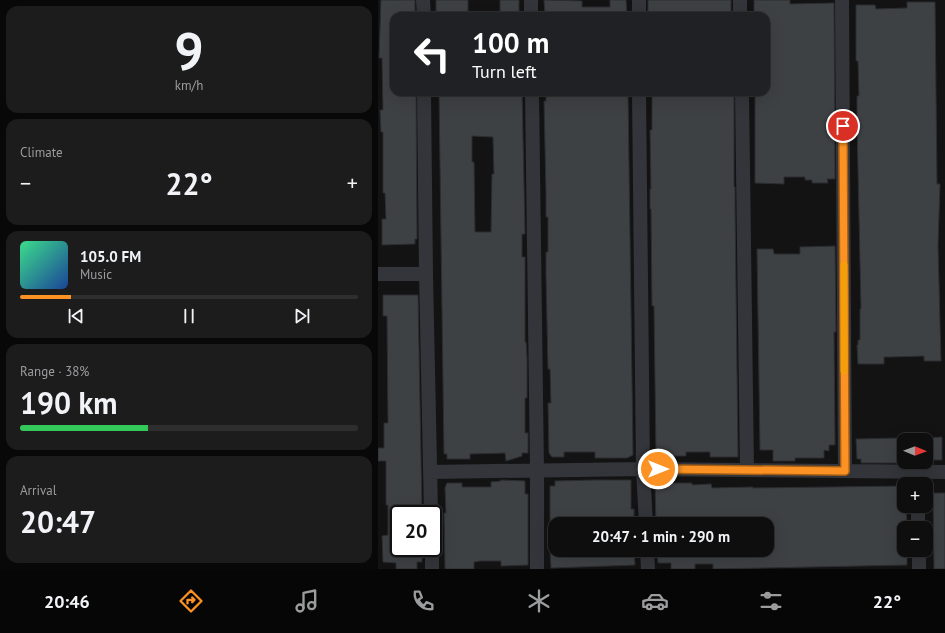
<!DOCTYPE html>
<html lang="en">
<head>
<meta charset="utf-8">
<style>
  :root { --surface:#0e0e0f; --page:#1c1c1d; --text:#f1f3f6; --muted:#9b9c9e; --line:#2e2e2f; --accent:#fc9223 }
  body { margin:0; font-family:"PT Sans",sans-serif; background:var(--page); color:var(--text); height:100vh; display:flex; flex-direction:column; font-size:15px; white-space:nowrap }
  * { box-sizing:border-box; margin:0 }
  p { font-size:13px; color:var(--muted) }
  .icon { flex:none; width:22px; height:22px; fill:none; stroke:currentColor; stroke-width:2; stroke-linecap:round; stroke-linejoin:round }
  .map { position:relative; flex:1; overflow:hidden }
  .details { display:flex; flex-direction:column; gap:6px; padding:6px; background:#080808; width:378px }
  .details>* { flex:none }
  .top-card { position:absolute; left:12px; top:12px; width:380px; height:84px; border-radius:12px; box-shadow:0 4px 16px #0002,0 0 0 1px var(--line); background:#202124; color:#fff; overflow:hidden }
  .needle { width:26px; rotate:91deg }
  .tools { position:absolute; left:519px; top:433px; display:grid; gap:8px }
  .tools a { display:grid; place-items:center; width:36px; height:36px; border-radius:8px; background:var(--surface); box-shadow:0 4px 16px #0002,0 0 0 1px var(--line); font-size:20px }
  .speed { position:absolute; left:12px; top:505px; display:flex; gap:8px; font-size:20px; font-weight:700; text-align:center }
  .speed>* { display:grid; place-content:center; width:52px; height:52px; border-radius:50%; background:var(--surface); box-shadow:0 4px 16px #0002,0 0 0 1px var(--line); line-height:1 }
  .speed .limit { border:2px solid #111; border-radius:6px; background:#fff; color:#111 }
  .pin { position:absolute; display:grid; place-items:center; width:34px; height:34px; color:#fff; margin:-17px; border:2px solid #fff; border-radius:50%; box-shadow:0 1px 4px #0007 }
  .me { position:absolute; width:44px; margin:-22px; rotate:90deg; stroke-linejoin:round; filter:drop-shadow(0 0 3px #0008) }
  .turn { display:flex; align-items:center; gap:14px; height:84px; padding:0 16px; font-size:18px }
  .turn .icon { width:52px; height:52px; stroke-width:2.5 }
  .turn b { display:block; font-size:28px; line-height:34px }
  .big { font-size:30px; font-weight:800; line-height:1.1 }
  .details .widget { flex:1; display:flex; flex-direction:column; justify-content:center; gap:6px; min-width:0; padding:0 14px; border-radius:12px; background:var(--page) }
  .details .dial { align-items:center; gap:0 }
  .dial b { font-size:52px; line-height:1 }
  .song { display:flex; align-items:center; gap:12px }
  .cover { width:48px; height:48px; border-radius:6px; background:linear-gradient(135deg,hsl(150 70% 55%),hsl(220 70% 35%)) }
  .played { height:4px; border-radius:2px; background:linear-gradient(90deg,var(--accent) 15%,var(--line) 15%) }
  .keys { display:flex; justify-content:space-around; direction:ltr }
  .heat { display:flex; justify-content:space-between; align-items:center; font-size:22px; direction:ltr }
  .charge { height:6px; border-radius:3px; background:linear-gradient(90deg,#34c759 38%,var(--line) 0) }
  .trip { position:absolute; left:170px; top:517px; width:226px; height:40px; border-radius:12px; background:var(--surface); box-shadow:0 4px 16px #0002,0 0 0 1px var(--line); font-weight:800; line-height:40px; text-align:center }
  .tab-bar { display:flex; height:64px; justify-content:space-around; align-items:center; background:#060606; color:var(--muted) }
  .tab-bar .icon { width:28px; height:28px }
  .tab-bar .on { color:var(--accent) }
  .tab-bar b { font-size:18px; color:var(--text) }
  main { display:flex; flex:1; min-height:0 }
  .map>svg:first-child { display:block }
  .building { fill:#3e4144; stroke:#2c2d31; fill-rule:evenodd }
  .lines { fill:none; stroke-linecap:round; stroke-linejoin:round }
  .minor { stroke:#33353a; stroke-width:14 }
  .route-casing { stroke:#a45f17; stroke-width:10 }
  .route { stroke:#fc9223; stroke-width:7 }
  .slow { stroke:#f59e0b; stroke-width:7 }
</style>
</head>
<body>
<main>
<section class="details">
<div class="widget dial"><b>9</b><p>km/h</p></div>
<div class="widget"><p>Climate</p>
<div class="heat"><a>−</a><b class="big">22°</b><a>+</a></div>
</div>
<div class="widget">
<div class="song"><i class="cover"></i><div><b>105.0 FM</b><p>Music</p></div></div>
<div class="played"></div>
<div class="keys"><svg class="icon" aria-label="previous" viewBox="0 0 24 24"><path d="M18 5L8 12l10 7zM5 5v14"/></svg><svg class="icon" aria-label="pause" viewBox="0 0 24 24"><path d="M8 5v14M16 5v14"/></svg><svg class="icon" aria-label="next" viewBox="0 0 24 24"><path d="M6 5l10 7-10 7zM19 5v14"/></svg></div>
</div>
<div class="widget"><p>Range · 38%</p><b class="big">190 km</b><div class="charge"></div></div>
<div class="widget"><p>Arrival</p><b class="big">20:47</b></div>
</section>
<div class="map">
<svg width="567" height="569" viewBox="0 0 567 569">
  <rect width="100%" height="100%" fill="#131314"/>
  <path class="building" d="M3 0H37V16H16V92H38L39 239H37V244L4 245V219H8L7 193H5V132H3L2 110H5L4 58H1Z
    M58 0H90V16H58Z
    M122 0H141V16H122Z
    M166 0 204 1V7H232V0H248L249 16H167Z
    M270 0H353V16H270Z
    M376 0H412V4L456 3 457 179H449L450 183H434V180H427V177H406V184L377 183V92H388V16H376Z
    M529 2H557L559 184H562L560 245 563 361H546V356L512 357H506V364H480L479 345H480V340H482V309H483L479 122V96H481L480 61H478V5H497L498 9 529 8Z
    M61 92H144L147 234H144V257H147V342H148L149 358V398H147V433H150V453H144V456L128 461 127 453 92 454V459H69V454H66ZM94 136 115 137 116 174H114L113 232H97L96 162H94Z
    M168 92H250L255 455 249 458H217V452H186V457H174L171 453 170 403H173L172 369H170L168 275V252H170V217H168V192L166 101H168Z
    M274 92H308V96H356V187H357V206L360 457H332V452H308V456H278L276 306H274L273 209H272V189H273L272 130H274Z
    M457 246 458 332H456L457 445H451V451L446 450V458H417V461H395V450H382L379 249H395L396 254H422V247Z
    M5 295H40L44 514H21V548H44V562H39V569H18V563L5 562 4 536 10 535V505H8V461H0V448H6V423H10L9 316H5Z
    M564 437V460H548V438Z
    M522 438 523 463H483V459H479L478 439Z
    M123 480 147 481V494H150V565L123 566V561H102L96 562V569H67L66 513H68L67 488 69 483H84V487H113V482L123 481Z
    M218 480H253V509H256V524H172V486H177V481Z
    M277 483H314V485L333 484 334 488 375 487V488L526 486V506H528L529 523H526V550H529V565L335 569V564H317V569H293V563H280L279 550H389V524H381V521L278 524Z
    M555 493H567V569H556Z
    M172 550H256L257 565 173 568Z"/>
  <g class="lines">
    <path class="minor" d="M45 0 46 16
      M153 0V16
      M261 0V16
      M362 0V16
      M464 0 467 471
      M46 92 48 274 53 514
      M154 92 159 470V569
      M261 92 265 469 268 524
      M364 92 369 470
      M0 274H48
      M52 472 265 469 567 472
      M540 506V528
      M54 548V569
      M269 550 270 569
      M541 550V569"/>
  </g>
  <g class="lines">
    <defs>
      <path id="route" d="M280 469 467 471 465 126"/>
    </defs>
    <use href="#route" class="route-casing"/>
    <use href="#route" class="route"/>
    <path class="slow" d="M466 265V371"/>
  </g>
</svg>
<div class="tools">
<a><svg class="needle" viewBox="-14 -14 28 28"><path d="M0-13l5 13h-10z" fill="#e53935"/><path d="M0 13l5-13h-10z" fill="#9b9c9e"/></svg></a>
<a>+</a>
<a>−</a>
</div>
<div class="speed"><div class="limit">20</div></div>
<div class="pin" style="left:465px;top:126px;background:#d93025"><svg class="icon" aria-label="arrive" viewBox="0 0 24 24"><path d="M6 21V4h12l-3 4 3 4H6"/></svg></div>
<svg class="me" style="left:280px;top:469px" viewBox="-20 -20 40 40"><circle r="17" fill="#fc9223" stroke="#fff" stroke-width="3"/><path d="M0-11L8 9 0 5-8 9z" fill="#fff"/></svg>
<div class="trip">20:47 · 1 min · 290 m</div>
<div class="top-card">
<div class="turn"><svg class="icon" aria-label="left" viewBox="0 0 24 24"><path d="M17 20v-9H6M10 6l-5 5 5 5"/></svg><div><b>100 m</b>Turn left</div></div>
</div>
</div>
</main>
<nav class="tab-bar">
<b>20:46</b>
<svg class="icon on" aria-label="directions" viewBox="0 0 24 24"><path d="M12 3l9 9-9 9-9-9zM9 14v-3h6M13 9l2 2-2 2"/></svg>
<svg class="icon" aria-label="music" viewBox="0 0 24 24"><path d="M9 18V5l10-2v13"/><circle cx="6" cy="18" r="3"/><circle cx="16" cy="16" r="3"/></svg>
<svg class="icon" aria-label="phone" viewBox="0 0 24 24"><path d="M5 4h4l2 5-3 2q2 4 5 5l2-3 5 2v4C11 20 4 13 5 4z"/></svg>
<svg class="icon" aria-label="climate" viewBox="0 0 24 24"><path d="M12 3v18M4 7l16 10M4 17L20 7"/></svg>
<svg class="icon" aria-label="car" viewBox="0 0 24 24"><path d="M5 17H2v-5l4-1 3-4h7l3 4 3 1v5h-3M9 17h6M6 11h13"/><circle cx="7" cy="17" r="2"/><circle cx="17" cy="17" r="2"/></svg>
<svg class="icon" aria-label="filters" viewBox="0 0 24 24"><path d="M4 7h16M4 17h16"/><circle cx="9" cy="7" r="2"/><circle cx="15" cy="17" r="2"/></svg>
<b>22°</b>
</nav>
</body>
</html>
